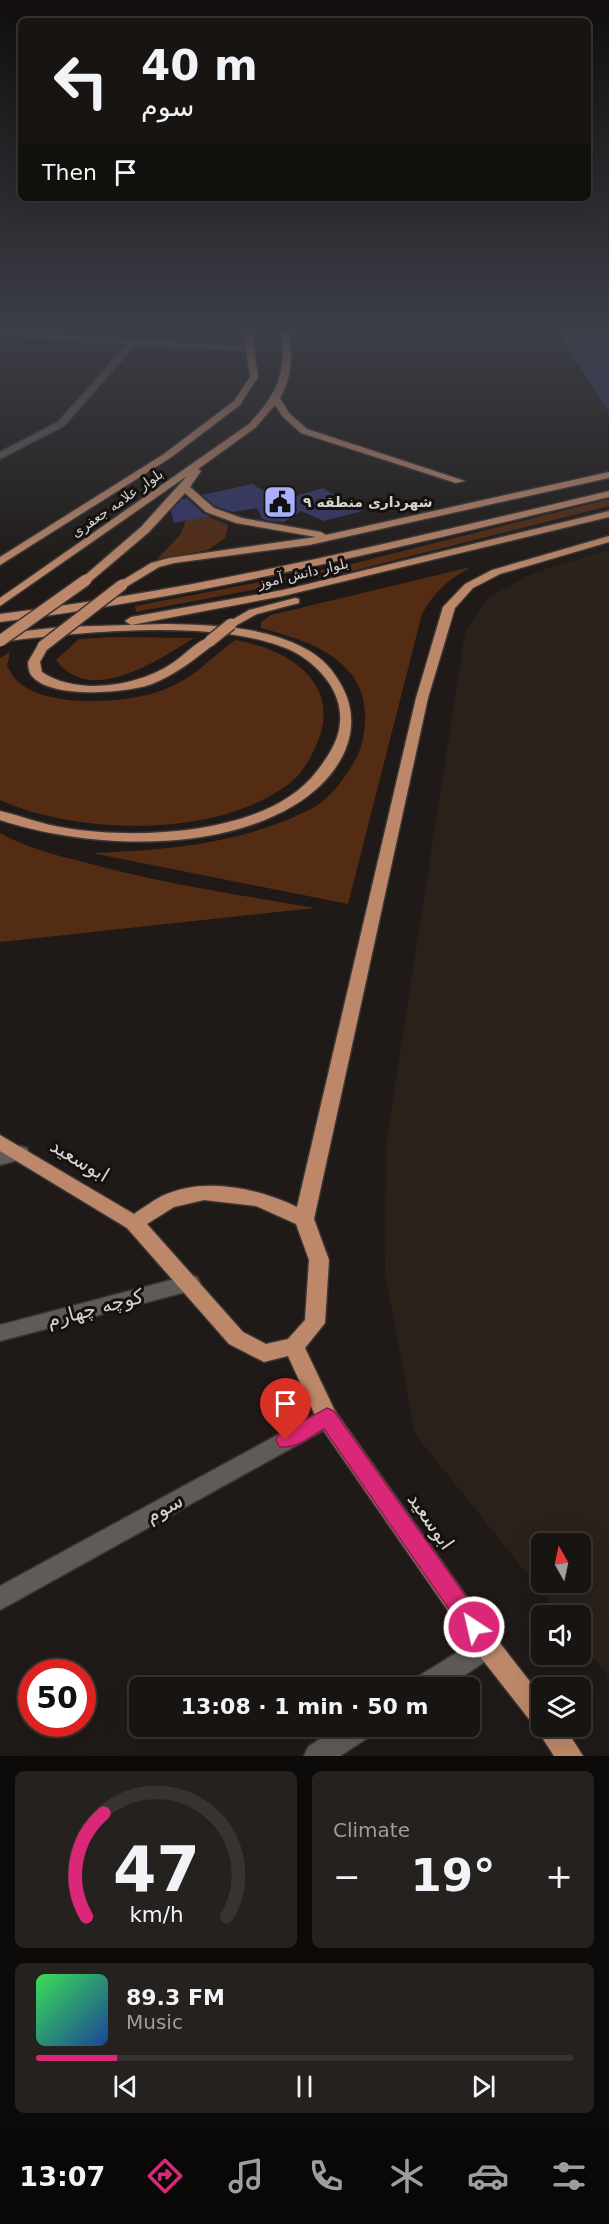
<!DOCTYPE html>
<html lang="en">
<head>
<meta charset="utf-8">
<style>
  :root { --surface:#171411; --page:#24211f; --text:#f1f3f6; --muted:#9e9e9f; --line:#363331; --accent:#db2777 }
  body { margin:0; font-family:"DejaVu Sans","Noto Sans Arabic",sans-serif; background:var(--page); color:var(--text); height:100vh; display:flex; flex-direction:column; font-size:22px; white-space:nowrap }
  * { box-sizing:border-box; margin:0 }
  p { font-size:20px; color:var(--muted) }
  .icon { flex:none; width:33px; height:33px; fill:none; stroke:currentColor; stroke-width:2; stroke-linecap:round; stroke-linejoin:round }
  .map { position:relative; height:1756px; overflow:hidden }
  .details { display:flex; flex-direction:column; gap:15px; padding:15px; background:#0d0b09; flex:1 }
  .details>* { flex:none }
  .banner { position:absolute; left:18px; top:18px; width:573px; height:183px; border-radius:9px; box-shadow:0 6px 24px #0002,0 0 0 2px var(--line); background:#171411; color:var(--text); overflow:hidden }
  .needle { width:39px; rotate:351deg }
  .controls { position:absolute; left:531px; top:1533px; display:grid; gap:12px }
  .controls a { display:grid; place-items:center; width:60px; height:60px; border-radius:9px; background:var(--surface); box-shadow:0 6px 24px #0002,0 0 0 2px var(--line); font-size:30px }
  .speed { position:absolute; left:18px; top:1659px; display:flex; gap:12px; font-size:30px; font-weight:700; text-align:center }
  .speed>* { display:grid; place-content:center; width:78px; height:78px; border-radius:50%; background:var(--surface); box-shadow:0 6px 24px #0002,0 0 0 2px var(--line); line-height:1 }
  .speed .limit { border:9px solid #d22; background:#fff; color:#111 }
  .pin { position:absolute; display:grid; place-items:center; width:51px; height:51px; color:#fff; margin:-62px -26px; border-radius:50% 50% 50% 0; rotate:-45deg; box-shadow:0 0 6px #0007 }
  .pin .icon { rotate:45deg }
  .me { position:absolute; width:66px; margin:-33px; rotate:325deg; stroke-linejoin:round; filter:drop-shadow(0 0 4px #0008) }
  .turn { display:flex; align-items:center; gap:21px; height:126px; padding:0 24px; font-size:27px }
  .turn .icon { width:78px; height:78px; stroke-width:2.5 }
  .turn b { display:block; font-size:42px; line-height:51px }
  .then { display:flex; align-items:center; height:57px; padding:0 24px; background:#0003; gap:12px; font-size:22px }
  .big { font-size:45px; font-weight:700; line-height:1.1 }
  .details .widget { flex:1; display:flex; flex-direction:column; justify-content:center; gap:9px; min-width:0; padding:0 21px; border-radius:9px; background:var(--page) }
  .details .dial { align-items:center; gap:0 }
  .dial svg { height:156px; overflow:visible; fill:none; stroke:var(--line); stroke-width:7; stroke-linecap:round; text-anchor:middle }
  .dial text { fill:var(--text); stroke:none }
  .song { display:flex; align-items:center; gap:18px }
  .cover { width:72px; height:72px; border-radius:9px; background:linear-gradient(135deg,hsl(130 70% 55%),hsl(220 70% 35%)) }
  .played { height:6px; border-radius:3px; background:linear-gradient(90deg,var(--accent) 15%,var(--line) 15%) }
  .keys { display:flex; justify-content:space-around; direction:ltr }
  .heat { display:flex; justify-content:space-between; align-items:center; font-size:33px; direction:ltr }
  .details .tiles { flex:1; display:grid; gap:15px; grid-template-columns:1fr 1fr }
  .widget:last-child { grid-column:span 2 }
  .trip { position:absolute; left:129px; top:1677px; width:351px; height:60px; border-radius:9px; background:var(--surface); box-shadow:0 6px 24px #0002,0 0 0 2px var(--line); font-weight:700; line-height:60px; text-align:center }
  .tab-bar { display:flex; height:96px; justify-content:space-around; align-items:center; background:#090807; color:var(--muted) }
  .tab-bar .icon { width:42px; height:42px }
  .tab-bar .selected { color:var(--accent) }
  .tab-bar b { font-size:27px; color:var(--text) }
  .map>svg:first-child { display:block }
  .built { fill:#2b211b; fill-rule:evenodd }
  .green { fill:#542c13 }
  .building { fill:#36376a }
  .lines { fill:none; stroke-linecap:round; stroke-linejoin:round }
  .minor-casing { stroke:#3a3635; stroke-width:3 }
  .major-casing { stroke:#3a3635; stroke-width:3 }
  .minor { fill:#615b58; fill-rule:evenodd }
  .major { fill:#bd8869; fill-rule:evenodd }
  .major-bridge-casing { stroke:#3a3635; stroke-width:14; stroke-linecap:butt }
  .major-bridge { stroke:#bd8869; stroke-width:11 }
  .route { fill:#db2777; stroke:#8e194d; stroke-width:1.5 }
  .labels { text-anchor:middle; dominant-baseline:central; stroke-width:6; stroke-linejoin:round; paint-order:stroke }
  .far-poi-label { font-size:14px; font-weight:bold; fill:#d5d2d0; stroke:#15110f; text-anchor:start }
  .far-street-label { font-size:14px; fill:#d5d2d0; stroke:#15110f }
  .near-street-label { font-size:20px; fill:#d5d2d0; stroke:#15110f }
</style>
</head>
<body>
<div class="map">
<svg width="609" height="1756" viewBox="0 0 609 1756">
  <rect width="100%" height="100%" fill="#1f1a17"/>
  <path class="built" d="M609 550V1677L581 1642 580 1616 560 1615 415 1434 385 1273 386 1144 465 633 488 597 534 573ZM542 1544H580V1582H542Z"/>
  <path class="green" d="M609 499V506L352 571 136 612 135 606 348 565Z
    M190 509 228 525 225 538 208 550 157 559 181 534Z
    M471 567C448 580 435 591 422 614L348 904 92 853C167 850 241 844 309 810 328 801 342 782 353 764 361 751 364 738 365 722 369 660 309 641 261 628V622L271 615Z
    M113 637 194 638C158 660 90 707 56 660L79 639Z
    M235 640C290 649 344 684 316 746 308 763 301 775 286 786 215 838 77 835 0 800V658L10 652 7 666C11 673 15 680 21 684 51 709 135 703 168 688 193 678 214 656 235 640Z
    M0 833C28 849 60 856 91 864 164 884 240 895 315 908L0 942Z"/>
  <path class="building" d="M609 333V413L559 334Z
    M252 484 271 495 296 496 323 488 362 511 324 521 301 511 284 522 271 521 262 519 257 508 233 512 215 506 202 495Z
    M187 498 204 514 211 516 174 523 171 511 182 499Z"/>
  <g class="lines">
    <defs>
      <path id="minor" d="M0 332 252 347 256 349 252 351 135 345 64 426 0 459V452L58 422 127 344 0 336Z
        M20 1146 27 1148 29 1153 27 1158 0 1165V1151Z
        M190 1275 197 1277 200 1283 197 1289 0 1341V1325Z
        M327 1408 335 1410 338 1417 335 1424 0 1610V1586Z
        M487 1634 496 1638 499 1646 496 1654 446 1688H411L414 1679Z
        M339 1726H376L372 1735 340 1756H304L308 1747Z"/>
      <path id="major" d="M244 332H252L258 377 240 405 170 458 0 565V557L164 454 234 401 250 377Z
        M281 332H289C293 356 292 377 280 398L289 413 307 429 465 481 456 483 301 433 283 417 275 405 255 428 198 469 201 471 190 487 214 508 242 518 321 532 326 535 609 472V478L309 545 174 563 159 567 126 587H118V583L151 563 169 558 316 537 236 523 206 512 185 493 149 532 90 582H82V578L141 527 187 476 0 606V598L249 424C277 394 287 373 281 332Z
        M609 491V497C407 545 207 596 0 622V614C206 589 407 539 609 491Z
        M609 511V517L283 596 131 625 125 621 131 617 283 590Z
        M609 536V542L500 574 473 588 455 608 428 698 314 1219 329 1260 325 1323 305 1348 335 1411 496 1638 542 1697V1726H564L583 1756H554L536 1728 478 1654 319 1424 288 1356 264 1362 229 1344 127 1228 0 1151V1135L134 1214C143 1208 152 1201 162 1196 204 1176 257 1188 297 1207L416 698 443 607 465 584 492 570ZM204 1200 256 1206 296 1224 309 1260 305 1320 288 1339 266 1344 243 1332 147 1224 174 1207Z
        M295 598 299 599V603L257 614 235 626H227L225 624 249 610Z
        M166 624C211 625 263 626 304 648 318 655 329 665 337 678 371 728 339 779 293 806 212 854 86 848 0 820V811C22 816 43 825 66 828 138 840 269 835 317 771 330 754 342 736 340 713 338 685 313 660 288 649 216 618 78 632 0 642V634L60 627Z
        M210 637 214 638V644C195 659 175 675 152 684 127 693 50 700 31 675 29 672 28 666 28 662L39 643 43 642 49 646 40 662 42 672C77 696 138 686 171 664 184 656 196 641 210 637Z"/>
    </defs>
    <use href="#minor" class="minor-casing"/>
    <use href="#major" class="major-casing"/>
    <use href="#minor" class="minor"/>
    <use href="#major" class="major"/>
    <defs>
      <path id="major-bridge" d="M0 641 86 580
        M210 641 231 624
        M43 646 122 585"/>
    </defs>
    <use href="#major-bridge" class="major-bridge-casing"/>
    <use href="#major-bridge" class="major-bridge"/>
  </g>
  <linearGradient id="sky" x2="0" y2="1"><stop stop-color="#110e0d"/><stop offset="0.57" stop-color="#3c3e47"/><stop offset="1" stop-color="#3c3e47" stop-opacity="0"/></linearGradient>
  <rect width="609" height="578" fill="url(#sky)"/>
  <path class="route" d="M327 1408 334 1411 482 1619 485 1627 482 1634 474 1637 466 1634 324 1429C311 1436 294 1451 279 1446L276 1440 279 1434Z"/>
  <defs>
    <symbol id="civic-square" viewBox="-11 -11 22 22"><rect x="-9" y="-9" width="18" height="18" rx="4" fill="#aab0fb" stroke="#15110f"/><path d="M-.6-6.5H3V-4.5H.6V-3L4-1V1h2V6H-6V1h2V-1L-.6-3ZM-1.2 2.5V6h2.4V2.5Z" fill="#111"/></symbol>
  </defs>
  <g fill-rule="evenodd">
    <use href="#civic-square" x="261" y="483" width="38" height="38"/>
  </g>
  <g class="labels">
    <g class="far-poi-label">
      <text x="303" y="502">شهرداری منطقه ۹</text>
    </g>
    <g class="far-street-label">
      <text transform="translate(117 503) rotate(-35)">بلوار علامه جعفری</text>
      <text transform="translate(303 573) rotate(-13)">بلوار دانش آموز</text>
    </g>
    <g class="near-street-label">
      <text transform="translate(80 1160) rotate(31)">ابوسعید</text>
      <text transform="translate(95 1308) rotate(-15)">کوچه چهارم</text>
      <text transform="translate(164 1508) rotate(-29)">سوم</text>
      <text transform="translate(431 1521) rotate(55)">ابوسعید</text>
    </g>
  </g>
</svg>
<div class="controls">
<a><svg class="needle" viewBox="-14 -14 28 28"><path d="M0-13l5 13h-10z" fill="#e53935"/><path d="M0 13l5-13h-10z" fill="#9e9e9f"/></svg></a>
<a><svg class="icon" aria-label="sound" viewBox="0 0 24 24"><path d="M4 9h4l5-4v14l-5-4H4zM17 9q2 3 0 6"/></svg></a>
<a><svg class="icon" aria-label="layers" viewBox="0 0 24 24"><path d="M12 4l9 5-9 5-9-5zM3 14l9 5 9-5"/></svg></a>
</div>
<div class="speed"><div class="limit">50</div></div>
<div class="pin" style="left:286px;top:1440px;background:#d93025"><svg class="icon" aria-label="arrive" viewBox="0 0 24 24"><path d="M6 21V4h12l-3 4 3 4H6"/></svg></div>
<svg class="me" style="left:474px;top:1627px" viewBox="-20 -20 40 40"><circle r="17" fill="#db2777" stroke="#fff" stroke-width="3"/><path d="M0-11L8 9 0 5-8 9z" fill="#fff"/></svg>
<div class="trip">13:08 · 1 min · 50 m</div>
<div class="banner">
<div class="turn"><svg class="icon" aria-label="left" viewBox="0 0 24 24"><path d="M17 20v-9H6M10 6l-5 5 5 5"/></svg><div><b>40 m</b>سوم</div></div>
<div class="then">Then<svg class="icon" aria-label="arrive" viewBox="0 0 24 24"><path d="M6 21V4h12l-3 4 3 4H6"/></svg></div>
</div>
</div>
<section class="details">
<div class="tiles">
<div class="widget dial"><svg viewBox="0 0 100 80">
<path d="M14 69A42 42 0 1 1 86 69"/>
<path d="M14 69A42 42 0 0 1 23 16" stroke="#db2777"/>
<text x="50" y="56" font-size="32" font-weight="700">47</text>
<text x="50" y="72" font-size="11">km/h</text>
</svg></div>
<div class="widget"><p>Climate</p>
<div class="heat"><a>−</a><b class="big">19°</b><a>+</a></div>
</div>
<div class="widget">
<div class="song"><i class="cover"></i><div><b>89.3 FM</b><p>Music</p></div></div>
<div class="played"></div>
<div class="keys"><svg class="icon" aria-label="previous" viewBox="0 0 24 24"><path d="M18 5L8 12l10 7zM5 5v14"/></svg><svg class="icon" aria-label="pause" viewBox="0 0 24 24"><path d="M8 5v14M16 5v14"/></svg><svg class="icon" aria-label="next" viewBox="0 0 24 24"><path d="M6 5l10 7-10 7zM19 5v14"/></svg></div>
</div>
</div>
</section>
<nav class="tab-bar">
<b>13:07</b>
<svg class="icon selected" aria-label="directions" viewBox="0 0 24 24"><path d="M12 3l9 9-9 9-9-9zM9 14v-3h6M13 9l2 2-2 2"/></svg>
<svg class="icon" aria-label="music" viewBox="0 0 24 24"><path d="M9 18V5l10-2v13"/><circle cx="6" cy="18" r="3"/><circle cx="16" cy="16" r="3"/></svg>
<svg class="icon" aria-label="phone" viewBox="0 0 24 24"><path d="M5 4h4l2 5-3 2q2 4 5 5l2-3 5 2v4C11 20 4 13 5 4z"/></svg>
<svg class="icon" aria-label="climate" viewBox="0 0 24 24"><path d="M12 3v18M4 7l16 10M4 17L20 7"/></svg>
<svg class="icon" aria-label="car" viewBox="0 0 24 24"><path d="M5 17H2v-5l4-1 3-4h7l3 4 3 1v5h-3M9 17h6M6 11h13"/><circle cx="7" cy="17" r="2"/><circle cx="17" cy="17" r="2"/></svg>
<svg class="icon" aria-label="filters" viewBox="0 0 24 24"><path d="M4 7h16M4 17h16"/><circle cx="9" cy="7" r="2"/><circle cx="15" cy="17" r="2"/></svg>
</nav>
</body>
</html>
